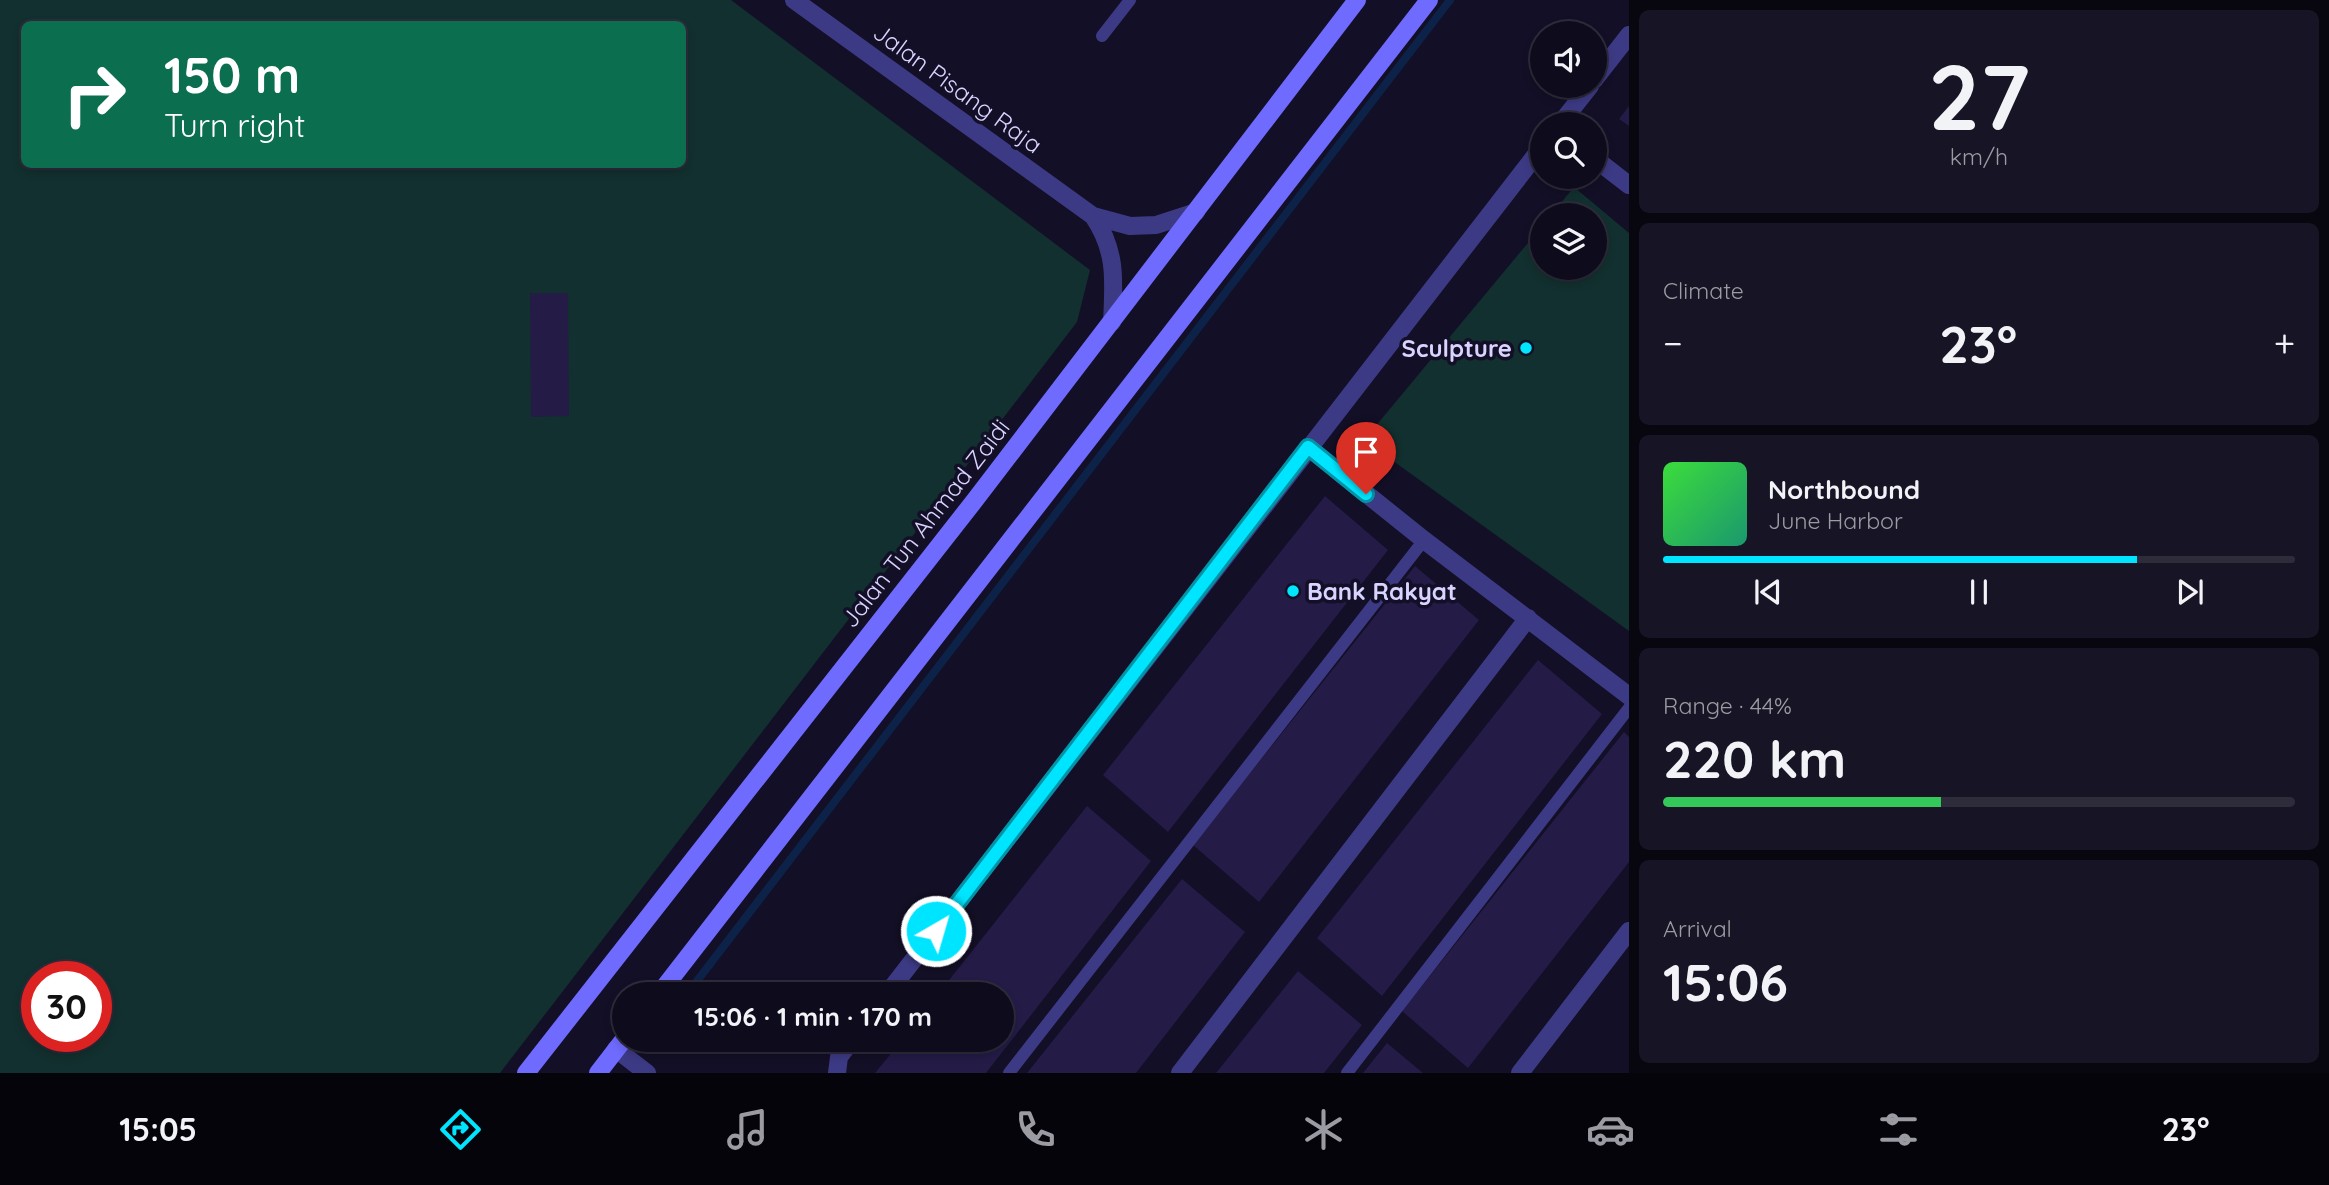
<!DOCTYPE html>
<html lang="en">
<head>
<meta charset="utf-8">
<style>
  :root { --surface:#0e0b1c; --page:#171425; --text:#f1f3f6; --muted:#9b9ba3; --line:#2e2b3b; --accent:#00e5ff }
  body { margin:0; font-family:Quicksand,sans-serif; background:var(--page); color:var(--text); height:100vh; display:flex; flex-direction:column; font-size:26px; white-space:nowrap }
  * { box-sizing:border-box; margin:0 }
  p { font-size:23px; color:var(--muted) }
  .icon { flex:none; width:38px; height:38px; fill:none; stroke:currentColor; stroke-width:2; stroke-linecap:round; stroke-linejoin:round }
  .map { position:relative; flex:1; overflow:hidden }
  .sheet { display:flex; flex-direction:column; gap:10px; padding:10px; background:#08060f; width:700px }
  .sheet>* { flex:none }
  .hud { position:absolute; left:21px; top:21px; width:665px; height:147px; border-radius:10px; box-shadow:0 4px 10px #0003,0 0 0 2px var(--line); background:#0b6e4f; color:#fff; overflow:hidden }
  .fabs { position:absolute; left:1530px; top:21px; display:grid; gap:14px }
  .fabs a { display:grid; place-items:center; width:77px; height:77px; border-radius:50%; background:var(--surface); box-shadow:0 4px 10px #0003,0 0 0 2px var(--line); font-size:35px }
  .speed { position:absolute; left:21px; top:961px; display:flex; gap:14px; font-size:35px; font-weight:700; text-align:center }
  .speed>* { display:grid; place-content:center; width:91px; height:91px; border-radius:50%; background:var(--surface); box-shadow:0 4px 10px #0003,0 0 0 2px var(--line); line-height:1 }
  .speed .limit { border:10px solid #d22; background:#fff; color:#111 }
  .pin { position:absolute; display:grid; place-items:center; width:60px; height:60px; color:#fff; margin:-72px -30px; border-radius:50% 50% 50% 0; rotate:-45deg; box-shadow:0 0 7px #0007 }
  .pin .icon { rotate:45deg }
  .me { position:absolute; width:77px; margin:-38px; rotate:38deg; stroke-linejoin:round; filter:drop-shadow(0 0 5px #0008) }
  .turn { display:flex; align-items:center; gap:24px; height:147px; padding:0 28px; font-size:32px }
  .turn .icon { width:91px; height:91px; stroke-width:2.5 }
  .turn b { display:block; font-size:49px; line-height:60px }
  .big { font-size:52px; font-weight:700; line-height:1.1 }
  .sheet .card { flex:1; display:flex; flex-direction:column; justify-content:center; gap:10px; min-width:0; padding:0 24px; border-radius:10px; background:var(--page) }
  .sheet .dial { align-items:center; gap:0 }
  .dial b { font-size:91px; line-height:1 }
  .song { display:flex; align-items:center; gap:21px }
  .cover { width:84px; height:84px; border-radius:10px; background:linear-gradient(135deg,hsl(120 70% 55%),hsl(160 70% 35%)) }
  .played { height:7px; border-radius:4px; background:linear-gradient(90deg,var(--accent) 75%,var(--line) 75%) }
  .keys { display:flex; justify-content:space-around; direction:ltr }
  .heat { display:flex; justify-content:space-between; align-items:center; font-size:38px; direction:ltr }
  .charge { height:10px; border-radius:5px; background:linear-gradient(90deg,#34c759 44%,var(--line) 0) }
  .trip { position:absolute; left:612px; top:982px; width:402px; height:70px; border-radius:35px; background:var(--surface); box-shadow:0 4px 10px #0003,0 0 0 2px var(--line); font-weight:700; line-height:70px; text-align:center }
  .menu { display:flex; height:112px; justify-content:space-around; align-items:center; background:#06040b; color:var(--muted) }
  .menu .icon { width:49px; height:49px }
  .menu .active { color:var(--accent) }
  .menu b { font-size:32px; color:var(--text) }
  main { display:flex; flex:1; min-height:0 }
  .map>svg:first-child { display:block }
  .green { fill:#12302f; fill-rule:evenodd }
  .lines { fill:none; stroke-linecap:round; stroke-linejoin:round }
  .stream { stroke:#0c2248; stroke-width:8 }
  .building { fill:#241b47 }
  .service { stroke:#3d3a85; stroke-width:12 }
  .minor { stroke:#3d3a85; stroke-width:18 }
  .tertiary { stroke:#3d3a85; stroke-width:18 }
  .secondary { stroke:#6f6bff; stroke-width:18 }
  .route-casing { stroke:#0095a6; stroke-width:18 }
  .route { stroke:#00e5ff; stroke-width:12 }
  .poi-dot { fill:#00e5ff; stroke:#130f26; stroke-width:2.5 }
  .labels { text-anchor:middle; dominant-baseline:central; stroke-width:7; stroke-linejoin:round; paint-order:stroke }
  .street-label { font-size:24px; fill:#d9d4ff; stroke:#130f26 }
  .poi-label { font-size:24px; font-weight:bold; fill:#d9d4ff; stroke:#130f26; text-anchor:end }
</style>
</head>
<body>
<main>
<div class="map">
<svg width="1629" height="1073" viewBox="0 0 1629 1073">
  <rect width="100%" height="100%" fill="#130f26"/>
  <path class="green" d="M0 0H731L1090 270 1077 322 500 1073H0ZM24 24H682V164H24ZM37 976H96V1036H37Z
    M1574 187 1629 233V631L1364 440 1542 226V268H1594V215H1551Z"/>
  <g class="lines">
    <path class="stream" d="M687 994 1450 0"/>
  </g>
  <path class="building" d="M1629 106V126L1619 119Z
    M530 293H568L569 416 531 417Z
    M1325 496 1388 550 1168 832 1103 775Z
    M1415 566 1479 620 1259 902 1193 845Z
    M1538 660 1602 714 1382 996 1317 938Z
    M1624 732 1629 737V862L1468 1068 1402 1011Z
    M1087 806 1151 861 986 1073H875L902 1040H1003V994H938Z
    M1182 879 1245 932 1136 1073H1027Z
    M1298 971 1362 1025 1324 1073H1216Z
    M1387 1043 1423 1073H1363Z"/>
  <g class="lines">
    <path class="service" d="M1102 36 1130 0
      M1009 1073 1424 540
      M1347 1073 1629 708"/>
    <path class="minor" d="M794 0 1093 216C1117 251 1114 281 1112 322
      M1594 80 1629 35
      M1560 124 1590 86
      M1594 158 1629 185
      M1093 216 1130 226 1156 225 1196 212
      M1308 447 1424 540 1629 696
      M887 994 1542 147
      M837 1073 839 1057 852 1040
      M1180 1073 1528 618
      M1520 1073 1629 931"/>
    <path class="tertiary" d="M616 1049 647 1073"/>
    <path class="secondary" d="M659 994 1429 0
      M526 1073 975 500 1357 0
      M598 1073 625 1038"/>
  </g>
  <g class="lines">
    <defs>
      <path id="route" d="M936 931 1308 447 1366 494"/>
    </defs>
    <use href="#route" class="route-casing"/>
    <use href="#route" class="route"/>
  </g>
  <g class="poi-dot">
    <circle cx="1526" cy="348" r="7"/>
    <circle cx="1293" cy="591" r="7"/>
  </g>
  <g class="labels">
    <g class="street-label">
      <text transform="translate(958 88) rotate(36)">Jalan Pisang Raja</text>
      <text transform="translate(925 523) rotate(-52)">Jalan Tun Ahmad Zaidi</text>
    </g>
    <g class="poi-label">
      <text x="1512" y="348">Sculpture</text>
      <text x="1307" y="591" text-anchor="start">Bank Rakyat</text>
    </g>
  </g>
</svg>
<div class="fabs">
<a><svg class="icon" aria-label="sound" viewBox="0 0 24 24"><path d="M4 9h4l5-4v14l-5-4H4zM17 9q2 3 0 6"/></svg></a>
<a><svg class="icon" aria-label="search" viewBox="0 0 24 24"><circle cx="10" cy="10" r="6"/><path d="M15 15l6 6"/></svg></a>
<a><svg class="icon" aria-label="layers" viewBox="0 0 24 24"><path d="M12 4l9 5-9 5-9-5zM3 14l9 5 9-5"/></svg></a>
</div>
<div class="speed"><div class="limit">30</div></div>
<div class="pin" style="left:1366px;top:494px;background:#d93025"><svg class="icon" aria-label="arrive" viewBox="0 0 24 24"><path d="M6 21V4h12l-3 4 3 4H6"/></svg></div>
<svg class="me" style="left:936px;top:931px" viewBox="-20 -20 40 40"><circle r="17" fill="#00e5ff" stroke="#fff" stroke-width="3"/><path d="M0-11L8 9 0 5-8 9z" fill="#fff"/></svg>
<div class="trip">15:06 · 1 min · 170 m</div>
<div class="hud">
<div class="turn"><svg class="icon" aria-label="right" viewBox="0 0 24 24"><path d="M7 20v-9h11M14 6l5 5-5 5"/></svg><div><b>150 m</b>Turn right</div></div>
</div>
</div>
<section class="sheet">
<div class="card dial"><b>27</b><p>km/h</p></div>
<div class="card"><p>Climate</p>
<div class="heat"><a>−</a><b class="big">23°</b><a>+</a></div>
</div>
<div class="card">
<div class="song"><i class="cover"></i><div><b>Northbound</b><p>June Harbor</p></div></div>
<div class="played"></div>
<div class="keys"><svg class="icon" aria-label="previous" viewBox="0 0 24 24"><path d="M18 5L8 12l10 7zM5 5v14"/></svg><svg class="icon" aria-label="pause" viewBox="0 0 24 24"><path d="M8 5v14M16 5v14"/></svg><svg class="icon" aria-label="next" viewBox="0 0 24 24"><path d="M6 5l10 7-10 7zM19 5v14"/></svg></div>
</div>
<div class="card"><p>Range · 44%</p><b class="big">220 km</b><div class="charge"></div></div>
<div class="card"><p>Arrival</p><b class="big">15:06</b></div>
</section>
</main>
<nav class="menu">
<b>15:05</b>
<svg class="icon active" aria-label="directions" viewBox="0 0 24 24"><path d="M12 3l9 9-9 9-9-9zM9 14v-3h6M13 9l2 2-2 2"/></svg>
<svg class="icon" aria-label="music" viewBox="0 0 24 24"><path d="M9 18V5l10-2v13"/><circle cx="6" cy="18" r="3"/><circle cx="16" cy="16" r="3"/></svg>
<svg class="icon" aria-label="phone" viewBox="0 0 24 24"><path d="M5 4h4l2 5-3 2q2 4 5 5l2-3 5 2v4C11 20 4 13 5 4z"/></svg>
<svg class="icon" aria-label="climate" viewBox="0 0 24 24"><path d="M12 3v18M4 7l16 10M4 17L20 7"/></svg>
<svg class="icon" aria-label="car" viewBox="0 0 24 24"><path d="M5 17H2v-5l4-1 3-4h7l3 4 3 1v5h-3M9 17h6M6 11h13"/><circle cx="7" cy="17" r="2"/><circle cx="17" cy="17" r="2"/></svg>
<svg class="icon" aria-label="filters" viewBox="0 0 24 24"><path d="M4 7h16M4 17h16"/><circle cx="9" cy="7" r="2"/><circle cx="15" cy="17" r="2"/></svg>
<b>23°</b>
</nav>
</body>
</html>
